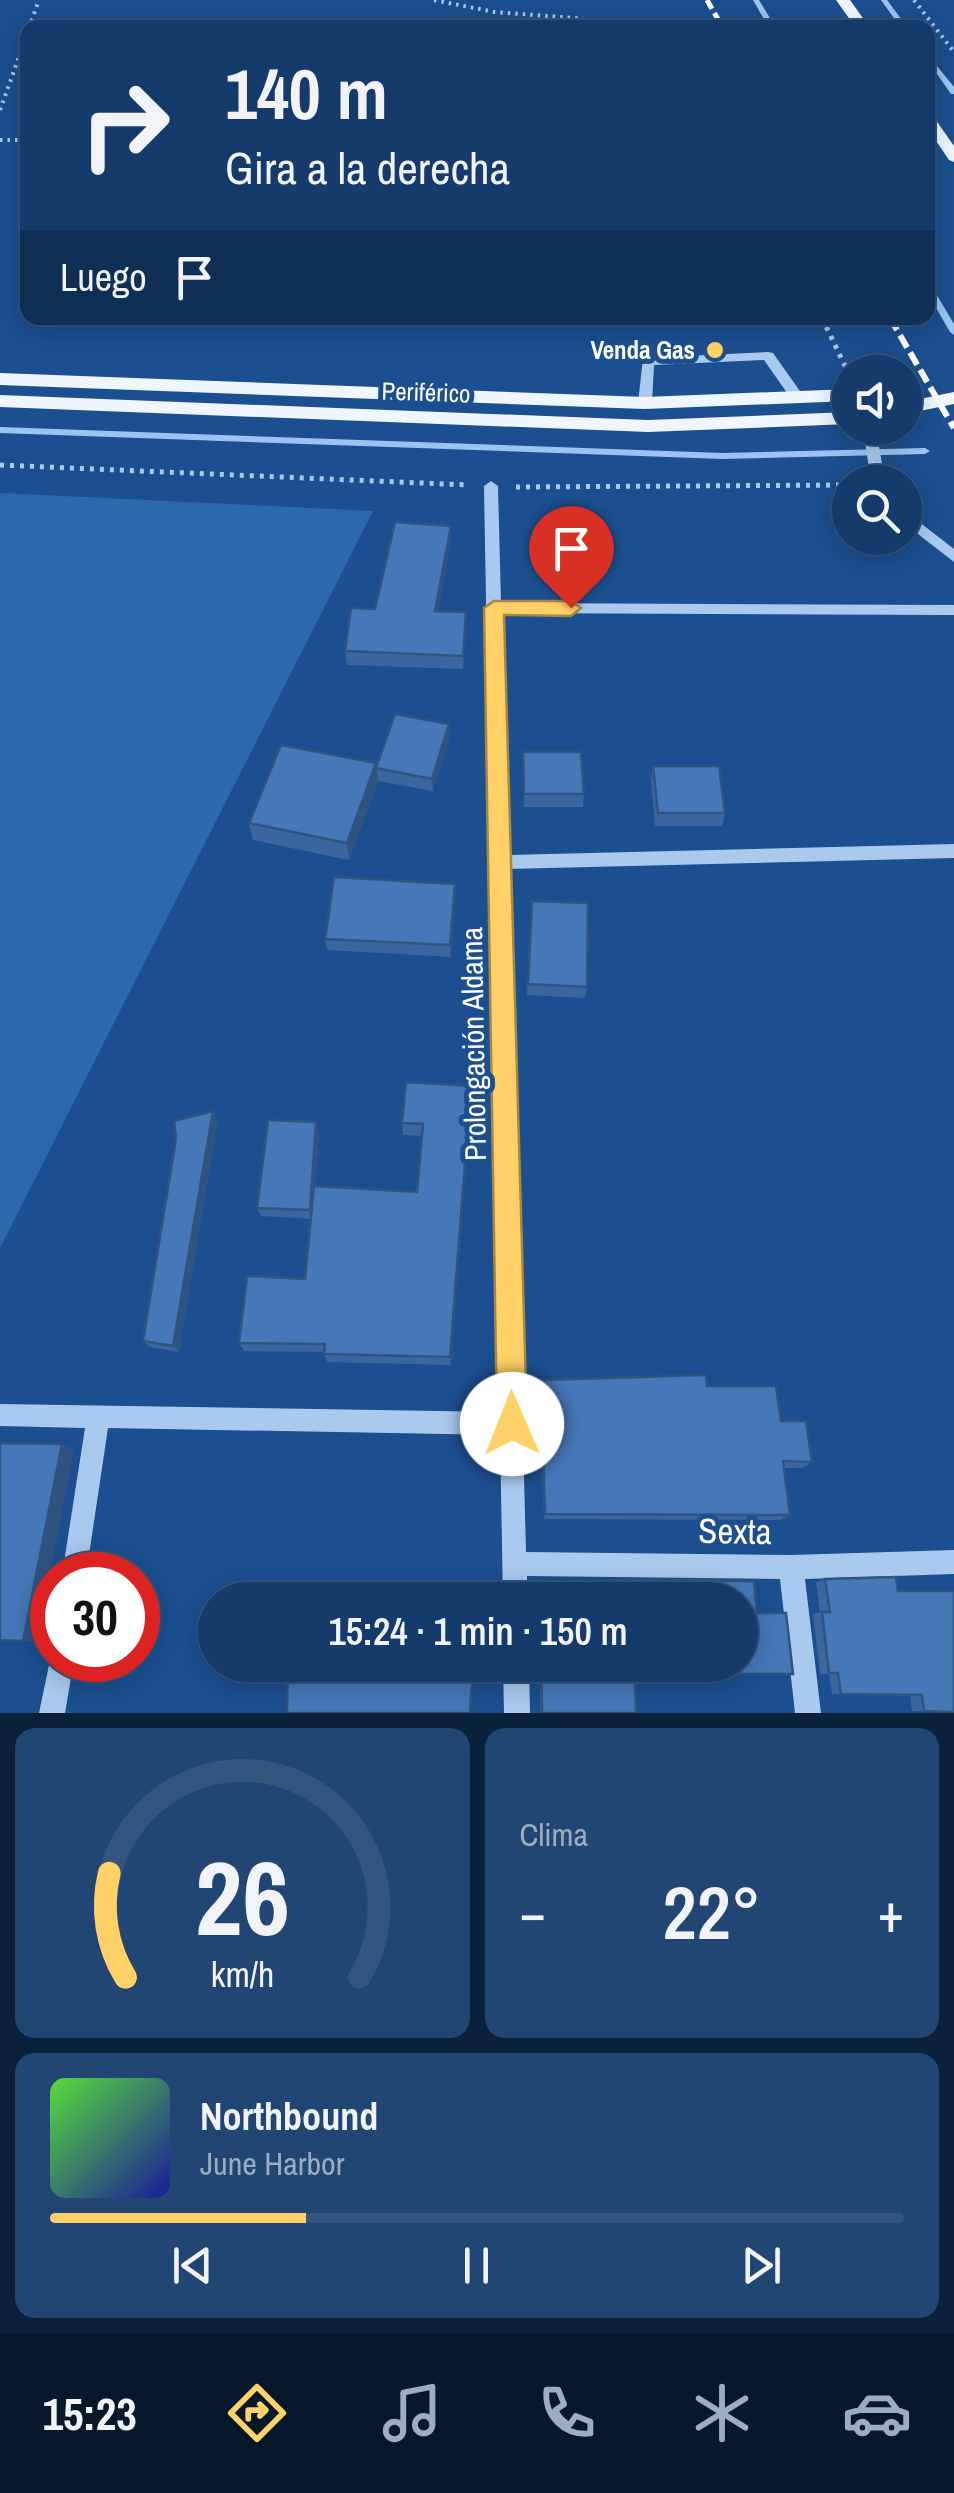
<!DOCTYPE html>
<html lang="es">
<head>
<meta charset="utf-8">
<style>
  :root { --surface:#143b6b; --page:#214673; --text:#f1f3f6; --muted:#9dadc1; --line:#33557e; --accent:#ffd166 }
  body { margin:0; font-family:"Archivo Narrow",sans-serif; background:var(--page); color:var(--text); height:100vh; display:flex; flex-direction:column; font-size:38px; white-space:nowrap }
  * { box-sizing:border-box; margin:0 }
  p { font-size:32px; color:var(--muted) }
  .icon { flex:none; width:55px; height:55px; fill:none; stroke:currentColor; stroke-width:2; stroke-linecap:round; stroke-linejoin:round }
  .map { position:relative; height:1713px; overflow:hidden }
  .drawer { display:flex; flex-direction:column; gap:15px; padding:15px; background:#0b203b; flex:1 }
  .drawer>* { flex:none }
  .guide { position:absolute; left:20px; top:20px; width:915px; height:305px; border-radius:20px; box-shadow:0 5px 25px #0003,0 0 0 2px var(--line); background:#143b6b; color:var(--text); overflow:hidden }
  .controls { position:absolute; left:832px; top:355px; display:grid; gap:20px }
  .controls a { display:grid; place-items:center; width:90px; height:90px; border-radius:50%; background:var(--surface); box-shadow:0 5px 25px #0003,0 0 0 2px var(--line); font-size:50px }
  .speed { position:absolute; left:30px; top:1552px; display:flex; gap:20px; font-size:50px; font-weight:700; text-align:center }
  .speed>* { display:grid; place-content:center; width:130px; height:130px; border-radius:50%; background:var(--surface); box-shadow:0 5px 25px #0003,0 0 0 2px var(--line); line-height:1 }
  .speed .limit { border:15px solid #d22; background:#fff; color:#111 }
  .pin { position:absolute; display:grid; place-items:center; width:85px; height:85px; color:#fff; margin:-102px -42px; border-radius:50% 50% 50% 0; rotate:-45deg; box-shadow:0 0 10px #0007 }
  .pin .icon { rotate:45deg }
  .me { position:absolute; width:110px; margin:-55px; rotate:359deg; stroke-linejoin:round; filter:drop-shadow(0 0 8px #0008) }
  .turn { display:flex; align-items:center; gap:35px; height:210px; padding:0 40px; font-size:45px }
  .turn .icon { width:130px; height:130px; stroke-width:2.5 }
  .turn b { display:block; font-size:70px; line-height:85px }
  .then { display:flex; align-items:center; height:95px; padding:0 40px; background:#0003; gap:20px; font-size:38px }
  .big { font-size:75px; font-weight:600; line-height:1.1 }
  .drawer .tile { flex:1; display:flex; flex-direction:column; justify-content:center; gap:15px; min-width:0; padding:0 35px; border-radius:20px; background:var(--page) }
  .drawer .dial { align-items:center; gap:0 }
  .dial svg { height:260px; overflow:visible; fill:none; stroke:var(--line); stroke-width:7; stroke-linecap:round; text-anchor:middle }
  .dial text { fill:var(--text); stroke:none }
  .song { display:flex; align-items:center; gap:30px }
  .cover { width:120px; height:120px; border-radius:15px; background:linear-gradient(135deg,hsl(110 70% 55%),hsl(240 70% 35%)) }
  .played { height:10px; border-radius:5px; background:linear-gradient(90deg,var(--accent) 30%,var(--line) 30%) }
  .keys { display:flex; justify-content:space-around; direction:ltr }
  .heat { display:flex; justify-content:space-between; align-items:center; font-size:55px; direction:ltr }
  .drawer .tiles { flex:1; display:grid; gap:15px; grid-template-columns:1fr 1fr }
  .tile:last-child { grid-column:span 2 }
  .trip { position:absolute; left:198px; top:1582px; width:560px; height:100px; border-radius:50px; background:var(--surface); box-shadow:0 5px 25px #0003,0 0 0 2px var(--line); font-weight:600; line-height:100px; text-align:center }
  .tab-bar { display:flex; height:160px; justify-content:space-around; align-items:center; background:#08182b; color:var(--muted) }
  .tab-bar .icon { width:70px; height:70px }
  .tab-bar .selected { color:var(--accent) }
  .tab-bar b { font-size:45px; color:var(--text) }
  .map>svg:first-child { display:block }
  .green { fill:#2e69ad }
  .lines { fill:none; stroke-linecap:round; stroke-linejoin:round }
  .stream { fill:#9cc4f0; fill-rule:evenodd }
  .path-far1 { stroke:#a9c9ee; stroke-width:4; stroke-dasharray:2.5 5; stroke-linecap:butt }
  .path { stroke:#a9c9ee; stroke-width:5; stroke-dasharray:4 6; stroke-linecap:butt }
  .minor { fill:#a9c9ee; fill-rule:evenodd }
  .major { fill:#f0f6ff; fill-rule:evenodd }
  .rail-far1 { stroke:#fff; stroke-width:5; stroke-dasharray:10 5; stroke-linecap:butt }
  .rail { stroke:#fff; stroke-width:6; stroke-dasharray:14 6; stroke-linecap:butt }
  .wall { fill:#3a679d }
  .shaded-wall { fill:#305480 }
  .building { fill:#4478b7; stroke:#305480; stroke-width:2.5 }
  .route { fill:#ffd166; stroke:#a68842; stroke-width:2.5 }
  .poi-dot { fill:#ffd166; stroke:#1b4f8f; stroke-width:4 }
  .labels { text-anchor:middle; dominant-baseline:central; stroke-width:10; stroke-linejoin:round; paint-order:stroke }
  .far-poi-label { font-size:25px; font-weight:bold; fill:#fff; stroke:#1b4f8f; text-anchor:end }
  .far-street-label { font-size:25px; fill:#fff; stroke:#1b4f8f }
  .street-label { font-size:30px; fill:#fff; stroke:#1b4f8f }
  .near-street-label { font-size:35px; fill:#fff; stroke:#1b4f8f }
</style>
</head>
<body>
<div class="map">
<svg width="954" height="1713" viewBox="0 0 954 1713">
  <rect width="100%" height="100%" fill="#1b4f8f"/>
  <path class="green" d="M0 493 373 511 0 1248Z"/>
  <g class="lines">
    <path class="stream" d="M753 0H759L776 28H769Z
      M881 0H887L908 28H901Z
      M928 55 954 87V94H951L928 61Z
      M928 284 932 287 954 324V335L950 332 928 294Z
      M0 427 723 453 925 448 930 451 925 454 723 459 0 433Z"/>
    <path class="path-far1" d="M434 0 494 12 575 18 619 28
      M914 0 954 52
      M29 28 39 0
      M0 110 28 32
      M0 140H28"/>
    <path class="path" d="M822 318 847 370
      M0 465 469 485
      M516 487 850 485"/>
    <path class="minor" d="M768 352 773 353 802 394V400H792L764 360 654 365 652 403 645 407 638 403 643 358Z
      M863 428H876L885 482H871Z
      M491 481 498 486 501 603 954 605V615L501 613 508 855 954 844V858L508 869 526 1552 791 1555 954 1550V1574L805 1579 821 1713H795L780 1579 527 1576V1600H503L500 1435 108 1428 86 1575H62L85 1428 0 1426V1404L500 1412 484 486Z
      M905 511 954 549V562L905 524Z
      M52 1651V1660H74L65 1713H39Z
      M503 1665H529L530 1713H504Z"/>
    <path class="major" d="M836 0H850L870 28H856Z
      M928 115 933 116 954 146V162L949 160 928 129Z
      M0 373 645 397 850 389V401L645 409 0 385Z
      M954 392V404L905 414V402Z
      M0 395 648 420 850 412V424L648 432 0 407Z"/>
    <path class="rail-far1" d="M707 0 723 28"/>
    <path class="rail" d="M890 318 954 428"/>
  </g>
  <path class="wall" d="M451 540 438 611 466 612 463 669 347 665 345 651 375 609Z
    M450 737 433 791 378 781 376 768Z
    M523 752 584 794 583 807H524Z
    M376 763 378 781 349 860 253 840 249 823Z
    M653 766 725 813 722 826H655L651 779Z
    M455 884 451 957 327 950 325 939Z
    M532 901 587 987 585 998 527 995Z
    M471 1086 451 1365 327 1362 324 1352 244 1351 239 1343 305 1279 311 1219 261 1216 257 1208 319 1131 315 1187 417 1192 422 1136 403 1135 402 1123Z
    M218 1121 179 1352 150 1347 143 1341 176 1139Z
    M541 1380 707 1386 781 1421 812 1462 802 1468H784L790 1515 781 1520 544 1519 539 1388Z
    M825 1579 898 1591 954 1712 912 1711 910 1695 832 1694 829 1674H820L813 1614 820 1612 816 1582Z
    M620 1580 754 1581 757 1613H786L793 1674H635L636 1713H540V1665H740V1600H550L551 1586Z"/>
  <path class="shaded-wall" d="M451 526V540L436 625 435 611Z
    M449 724 450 737 433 791 432 779Z
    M376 763 378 781 349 860 347 843Z
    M455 884 456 896 451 957 450 945Z
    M471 1086V1098L451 1365 450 1357Z
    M213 1111 218 1121 179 1352 173 1346Z
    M316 1122 319 1131 313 1219 310 1210Z
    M62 1444 74 1451 37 1642 23 1641Z"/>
  <path class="building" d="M395 522 451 526 435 611 466 612 463 656 345 651 351 608 375 609Z
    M395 714 449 724 432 779 376 768Z
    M281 745 376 763 347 843 249 823Z
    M523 752H581L584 794H524Z
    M653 766H719L725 813H658Z
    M334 877 455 884 450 945 325 939Z
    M532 901 588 903 587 987 528 984Z
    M406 1082 471 1086 450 1357 324 1354 325 1344 239 1343 247 1276 305 1279 314 1186 417 1192 423 1124 402 1123Z
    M213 1111 173 1346 143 1341 176 1139 174 1121Z
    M268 1120 316 1122 310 1210 257 1208Z
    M706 1375 707 1386H776L781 1421H806L812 1462 783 1461 790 1515 545 1514 541 1380Z
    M0 1443 62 1444 23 1641 0 1640Z
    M896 1577 898 1591H954V1712L924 1711 922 1695 841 1694 838 1673H829L822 1612H830L825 1579Z
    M620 1580 754 1581 757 1613H786L793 1674H635L636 1713H542L541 1665H740V1600H551V1586Z
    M288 1665H473L470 1713H287Z"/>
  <path class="route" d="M494 601H571L581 608 571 616 504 615 527 1424 523 1435 512 1439 501 1435 497 1424 484 608Z"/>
  <circle class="poi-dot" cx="715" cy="350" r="10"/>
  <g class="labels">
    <g class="far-poi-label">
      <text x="695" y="350">Venda Gas</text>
    </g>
    <g class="far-street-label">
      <text transform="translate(426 392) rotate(2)">Periférico</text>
    </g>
    <g class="street-label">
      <text transform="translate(473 1044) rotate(-91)">Prolongación Aldama</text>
    </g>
    <g class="near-street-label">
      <text transform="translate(735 1531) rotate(1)">Sexta</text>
    </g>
  </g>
</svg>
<div class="controls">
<a><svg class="icon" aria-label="sound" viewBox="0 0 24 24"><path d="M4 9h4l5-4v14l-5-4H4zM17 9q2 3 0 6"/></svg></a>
<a><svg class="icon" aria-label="search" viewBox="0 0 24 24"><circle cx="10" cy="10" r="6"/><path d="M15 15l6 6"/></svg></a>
</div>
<div class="speed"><div class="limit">30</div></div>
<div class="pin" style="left:571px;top:608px;background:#d93025"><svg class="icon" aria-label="arrive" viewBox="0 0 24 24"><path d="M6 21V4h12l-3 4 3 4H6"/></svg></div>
<svg class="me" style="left:512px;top:1424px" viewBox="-20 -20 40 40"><circle r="19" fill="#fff"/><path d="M0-13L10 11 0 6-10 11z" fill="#ffd166"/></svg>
<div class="trip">15:24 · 1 min · 150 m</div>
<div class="guide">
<div class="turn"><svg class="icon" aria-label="right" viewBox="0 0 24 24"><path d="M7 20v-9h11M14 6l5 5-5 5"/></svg><div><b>140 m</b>Gira a la derecha</div></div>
<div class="then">Luego<svg class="icon" aria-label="arrive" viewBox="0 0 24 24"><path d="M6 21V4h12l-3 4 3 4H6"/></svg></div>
</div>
</div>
<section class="drawer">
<div class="tiles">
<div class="tile dial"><svg viewBox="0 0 100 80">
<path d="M14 69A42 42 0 1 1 86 69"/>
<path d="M14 69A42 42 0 0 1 9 37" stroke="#ffd166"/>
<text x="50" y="56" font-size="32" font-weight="700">26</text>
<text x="50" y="72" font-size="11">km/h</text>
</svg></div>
<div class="tile"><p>Clima</p>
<div class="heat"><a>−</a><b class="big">22°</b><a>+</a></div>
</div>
<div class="tile">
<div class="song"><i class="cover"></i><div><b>Northbound</b><p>June Harbor</p></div></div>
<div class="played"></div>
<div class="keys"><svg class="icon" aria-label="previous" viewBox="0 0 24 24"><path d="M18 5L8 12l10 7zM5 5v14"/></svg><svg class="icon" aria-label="pause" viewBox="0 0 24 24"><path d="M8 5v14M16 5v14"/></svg><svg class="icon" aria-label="next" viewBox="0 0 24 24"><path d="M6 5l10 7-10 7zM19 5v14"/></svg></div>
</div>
</div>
</section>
<nav class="tab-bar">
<b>15:23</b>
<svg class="icon selected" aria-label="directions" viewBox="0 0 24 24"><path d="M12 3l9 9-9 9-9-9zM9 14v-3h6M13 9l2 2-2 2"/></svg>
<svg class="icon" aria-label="music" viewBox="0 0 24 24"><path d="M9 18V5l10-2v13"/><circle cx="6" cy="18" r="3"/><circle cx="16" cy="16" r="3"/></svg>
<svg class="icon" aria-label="phone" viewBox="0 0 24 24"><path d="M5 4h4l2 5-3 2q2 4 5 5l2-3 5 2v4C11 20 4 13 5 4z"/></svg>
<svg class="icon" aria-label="climate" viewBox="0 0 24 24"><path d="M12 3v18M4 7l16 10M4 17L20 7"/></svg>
<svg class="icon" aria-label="car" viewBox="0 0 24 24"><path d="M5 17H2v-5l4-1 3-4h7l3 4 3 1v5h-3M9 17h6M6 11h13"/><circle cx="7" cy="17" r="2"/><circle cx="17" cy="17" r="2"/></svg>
</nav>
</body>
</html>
